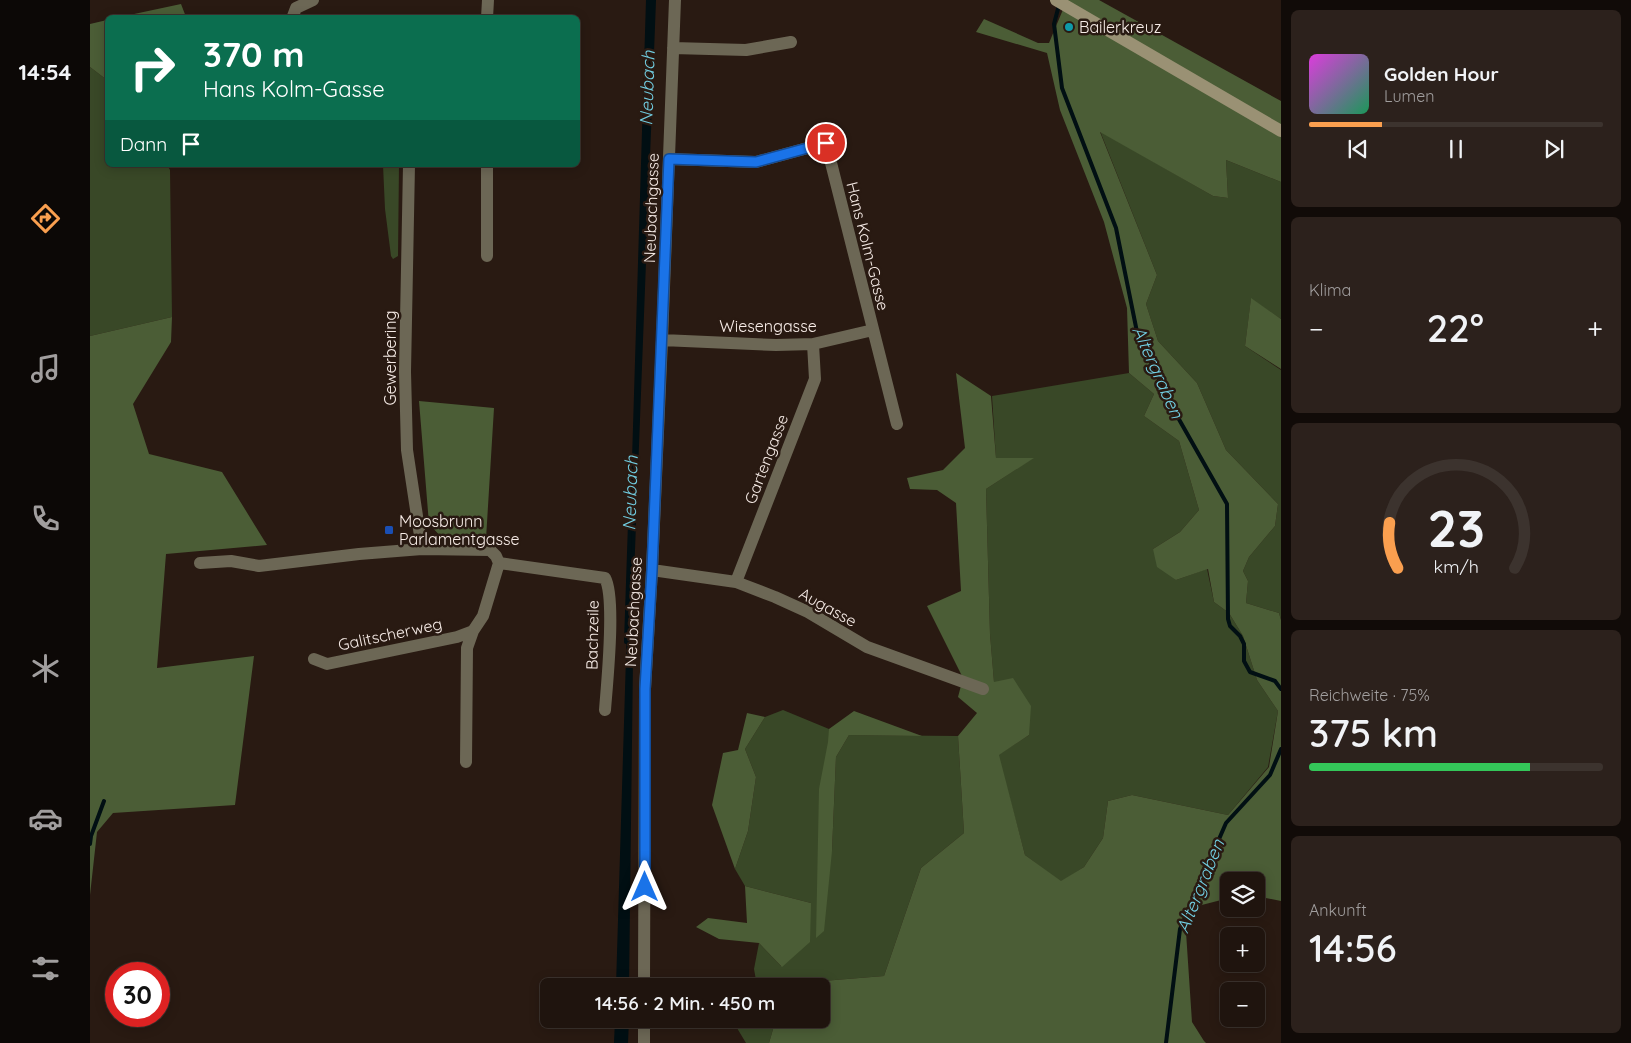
<!DOCTYPE html>
<html lang="de">
<head>
<meta charset="utf-8">
<style>
  :root { --surface:#1f140e; --page:#2c211c; --text:#f1f3f6; --muted:#a19e9e; --line:#3c332e; --accent:#fa9f4f }
  body { margin:0; font-family:Quicksand,sans-serif; background:var(--page); color:var(--text); height:100vh; display:flex; flex-direction:column; font-size:19px; white-space:nowrap }
  * { box-sizing:border-box; margin:0 }
  p { font-size:16px; color:var(--muted) }
  .icon { flex:none; width:28px; height:28px; fill:none; stroke:currentColor; stroke-width:2; stroke-linecap:round; stroke-linejoin:round }
  .map { position:relative; flex:1; overflow:hidden }
  .panel { display:flex; flex-direction:column; gap:10px; padding:10px; background:#110b08; width:350px }
  .panel>* { flex:none }
  .banner { position:absolute; left:15px; top:15px; width:475px; height:152px; border-radius:8px; box-shadow:0 2px 12px #0003,0 0 0 1px var(--line); background:#0b6e4f; color:#fff; overflow:hidden }
  .controls { position:absolute; left:1130px; top:872px; display:grid; gap:10px }
  .controls a { display:grid; place-items:center; width:45px; height:45px; border-radius:8px; background:var(--surface); box-shadow:0 2px 12px #0003,0 0 0 1px var(--line); font-size:25px }
  .speed { position:absolute; left:15px; top:962px; display:flex; gap:10px; font-size:25px; font-weight:700; text-align:center }
  .speed>* { display:grid; place-content:center; width:65px; height:65px; border-radius:50%; background:var(--surface); box-shadow:0 2px 12px #0003,0 0 0 1px var(--line); line-height:1 }
  .speed .limit { border:8px solid #d22; background:#fff; color:#111 }
  .pin { position:absolute; display:grid; place-items:center; width:42px; height:42px; color:#fff; margin:-21px; border:2px solid #fff; border-radius:50%; box-shadow:0 1px 5px #0007 }
  .me { position:absolute; width:55px; margin:-28px; rotate:0deg; stroke-linejoin:round; filter:drop-shadow(0 0 4px #0008) }
  .turn { display:flex; align-items:center; gap:18px; height:105px; padding:0 15px; font-size:22px }
  .turn .icon { width:65px; height:65px; stroke-width:2.5 }
  .turn b { display:block; font-size:35px; line-height:42px }
  .then { display:flex; align-items:center; height:48px; padding:0 15px; background:#0003; gap:10px; font-size:19px }
  .big { font-size:38px; font-weight:600; line-height:1.1 }
  .panel .card { flex:1; display:flex; flex-direction:column; justify-content:center; gap:8px; min-width:0; padding:0 18px; border-radius:8px; background:var(--page) }
  .panel .dial { align-items:center; gap:0 }
  .dial svg { height:130px; overflow:visible; fill:none; stroke:var(--line); stroke-width:7; stroke-linecap:round; text-anchor:middle }
  .dial text { fill:var(--text); stroke:none }
  .song { display:flex; align-items:center; gap:15px }
  .cover { width:60px; height:60px; border-radius:8px; background:linear-gradient(135deg,hsl(300 70% 55%),hsl(150 70% 35%)) }
  .played { height:5px; border-radius:2px; background:linear-gradient(90deg,var(--accent) 25%,var(--line) 25%) }
  .keys { display:flex; justify-content:space-around; direction:ltr }
  .heat { display:flex; justify-content:space-between; align-items:center; font-size:28px; direction:ltr }
  .charge { height:8px; border-radius:4px; background:linear-gradient(90deg,#34c759 75%,var(--line) 0) }
  .trip { position:absolute; left:450px; top:978px; width:290px; height:50px; border-radius:8px; background:var(--surface); box-shadow:0 2px 12px #0003,0 0 0 1px var(--line); font-weight:600; line-height:50px; text-align:center }
  main { display:flex; flex:1; min-height:0 }
  .dock { display:flex; flex-direction:column; width:90px; justify-content:space-around; align-items:center; background:#0c0806; color:var(--muted) }
  .dock .icon { width:35px; height:35px }
  .dock .current { color:var(--accent) }
  .dock b { font-size:22px; color:var(--text) }
  .map>svg:first-child { display:block }
  .green { fill:#394827 }
  .forest { fill:#4b5d36 }
  .water { fill:#010f13 }
  .lines { fill:none; stroke-linecap:round; stroke-linejoin:round }
  .stream { stroke:#010f13; stroke-width:4 }
  .street { stroke:#6c6755; stroke-width:12 }
  .secondary { stroke:#9a9174; stroke-width:12 }
  .route-casing { stroke:#114b97; stroke-width:12 }
  .route { stroke:#1a73e8; stroke-width:9 }
  .culture-dot { fill:#0f9aa8; stroke:#291a12; stroke-width:2 }
  .transit-dot { fill:#1a4fb4; stroke:#291a12; stroke-width:2 }
  .labels { text-anchor:middle; dominant-baseline:central; stroke-width:5; stroke-linejoin:round; paint-order:stroke }
  .poi-label { font-size:16px; fill:#f7ece7; stroke:#291a12; text-anchor:start }
  .street-label { font-size:16px; fill:#f7ece7; stroke:#291a12 }
  .water-label { font-size:18px; font-style:italic; fill:#72cfe3; stroke:#291a12 }
</style>
</head>
<body>
<main>
<nav class="dock">
<b>14:54</b>
<svg class="icon current" aria-label="directions" viewBox="0 0 24 24"><path d="M12 3l9 9-9 9-9-9zM9 14v-3h6M13 9l2 2-2 2"/></svg>
<svg class="icon" aria-label="music" viewBox="0 0 24 24"><path d="M9 18V5l10-2v13"/><circle cx="6" cy="18" r="3"/><circle cx="16" cy="16" r="3"/></svg>
<svg class="icon" aria-label="phone" viewBox="0 0 24 24"><path d="M5 4h4l2 5-3 2q2 4 5 5l2-3 5 2v4C11 20 4 13 5 4z"/></svg>
<svg class="icon" aria-label="climate" viewBox="0 0 24 24"><path d="M12 3v18M4 7l16 10M4 17L20 7"/></svg>
<svg class="icon" aria-label="car" viewBox="0 0 24 24"><path d="M5 17H2v-5l4-1 3-4h7l3 4 3 1v5h-3M9 17h6M6 11h13"/><circle cx="7" cy="17" r="2"/><circle cx="17" cy="17" r="2"/></svg>
<svg class="icon" aria-label="filters" viewBox="0 0 24 24"><path d="M4 7h16M4 17h16"/><circle cx="9" cy="7" r="2"/><circle cx="15" cy="17" r="2"/></svg>
</nav>
<div class="map">
<svg width="1191" height="1043" viewBox="0 0 1191 1043">
  <rect width="100%" height="100%" fill="#291a12"/>
  <path class="green" d="M0 67 17 80 18 165H77L80 170 82 317 0 336Z
    M1010 131 1123 196 1138 198 1136 160 1191 182V319L1161 299 1155 346 1191 370V620L1189 613 1156 603 1158 581 1153 571 1159 557 1185 526 1188 504 1136 450 1107 383 1068 341 1056 304 1067 275Z
    M293 165H309L308 256 303 259 301 256 295 209Z
    M1039 373 1064 394 1054 416 1089 441 1109 510 1090 532 1063 549 1086 580 1117 569 1124 602 1139 613 1153 636 1167 680 1188 711 1178 767 1138 815 1042 795 1018 801 1013 838 994 867 971 882 935 855 908 755 939 735 904 682 900 634 896 489 943 458 906 459 902 396Z
    M693 710 739 729 742 851 746 757 759 735 868 736 874 833 831 868 794 976 696 984 695 986H667L664 969 669 943 691 966 721 903 655 886 645 869 658 831 666 777 655 749 675 717Z
    M660 1019H686L679 1043H656L644 1023Z"/>
  <path class="forest" d="M977 0H1009L1191 101V182L1136 160 1138 198 1123 196 1010 132 1067 275 1056 304 1068 341 1107 383 1136 450 1188 504 1185 526 1159 557 1153 571 1158 581 1156 603 1189 613 1191 620V901L1166 896V881H1139V898L1104 907 1096 932 1102 1022 1114 1041 1116 1043H679L686 1019H731V986H695L696 984 794 976 831 868 874 833 868 736 887 713 868 697 873 678 837 606 871 591 866 503 847 490 820 489 817 478 853 470 875 448 866 373 901 396 906 458H944L896 489 900 634 904 682 923 678 941 706 939 735 909 755 935 855 971 881 994 867 1013 838 1018 801 1042 795 1138 815 1179 767 1188 711 1167 680 1153 636 1139 613 1124 602 1118 569 1086 580 1067 567 1063 549 1090 532 1109 510 1089 441 1054 416 1064 394 1039 373 1037 308 1014 222 970 110 957 53 886 32 894 19 948 43H959Z
    M91 4 96 17H30Z
    M17 20H18L17 80 0 67V24Z
    M1161 298 1191 319V369L1155 346Z
    M82 317 81 342 43 404 59 454 132 472 177 545 76 554 67 668 164 656 145 805 23 813 7 832 0 895V336Z
    M329 401 404 408 396 539 356 542 339 524Z
    M764 711 832 736 759 735 746 757 742 851 734 931 726 938 729 789 738 742 739 729Z
    M657 713 675 717 655 749 666 777 658 831 645 869 622 805 633 753 648 750Z
    M655 886 721 903 720 942 692 967 669 943 629 939 606 927 618 918 657 923Z"/>
  <path class="water" d="M556 0H566L544 576 539 986H526Z
    M525 1019H539L538 1043H524Z"/>
  <g class="lines">
    <path class="stream" d="M969 5 964 24 972 88 1026 228 1047 332 1082 407 1137 504 1138 619 1140 626 1150 636 1154 644V661L1160 672 1185 681 1191 689
      M536 642 542 464
      M0 844 1 836 14 801
      M1076 1043 1090 929 1136 823 1180 775 1191 749"/>
    <path class="street" d="M204 18 203 16 206 8 223 0
      M397 18 398 0
      M583 48 656 50 701 42
      M579 159 666 162 736 143 807 424
      M319 165 315 372 317 450 332 549
      M397 165V256
      M572 340 686 345 723 344 783 330
      M110 563 141 561 169 566 269 554 332 549 400 550 406 556 409 563 393 616 383 631 377 648 376 762
      M409 563 515 578C526 598 517 683 515 710
      M562 570 646 582 685 597 718 612 777 647 893 689
      M646 582 725 379 723 344
      M224 659 237 664 367 637 383 631
      M554 986 555 689 562 570 572 340 585 0
      M554 1043V1019"/>
    <path class="secondary" d="M966 0 1191 131"/>
  </g>
  <g class="lines">
    <defs>
      <path id="route" d="M555 887V689L562 570 579 159 666 162 736 143"/>
    </defs>
    <use href="#route" class="route-casing"/>
    <use href="#route" class="route"/>
  </g>
  <circle class="culture-dot" cx="979" cy="27" r="5"/>
  <rect class="transit-dot" x="294" y="525" width="10" height="10" rx="2.5"/>
  <g class="labels">
    <g class="poi-label">
      <text x="989" y="27">Bailerkreuz</text>
      <text x="309" y="521">Moosbrunn<tspan x="309" dy="18">Parlamentgasse</tspan></text>
    </g>
    <g class="street-label">
      <text transform="translate(561 208) rotate(-88)">Neubachgasse</text>
      <text transform="translate(778 246) rotate(76)">Hans Kolm-Gasse</text>
      <text x="678" y="326">Wiesengasse</text>
      <text transform="translate(300 358) rotate(-90)">Gewerbering</text>
      <text transform="translate(676 459) rotate(-69)">Gartengasse</text>
      <text transform="translate(738 607) rotate(29)">Augasse</text>
      <text transform="translate(543 612) rotate(-87)">Neubachgasse</text>
      <text transform="translate(300 634) rotate(-12)">Galitscherweg</text>
      <text transform="translate(502 635) rotate(-89)">Bachzeile</text>
    </g>
    <g class="water-label">
      <text transform="translate(557 88) rotate(-88)">Neubach</text>
      <text transform="translate(1068 372) rotate(66)">Altergraben</text>
      <text transform="translate(540 493) rotate(-88)">Neubach</text>
      <text transform="translate(1110 886) rotate(-68)">Altergraben</text>
    </g>
  </g>
</svg>
<div class="controls">
<a><svg class="icon" aria-label="layers" viewBox="0 0 24 24"><path d="M12 4l9 5-9 5-9-5zM3 14l9 5 9-5"/></svg></a>
<a>+</a>
<a>−</a>
</div>
<div class="speed"><div class="limit">30</div></div>
<div class="pin" style="left:736px;top:143px;background:#d93025"><svg class="icon" aria-label="arrive" viewBox="0 0 24 24"><path d="M6 21V4h12l-3 4 3 4H6"/></svg></div>
<svg class="me" style="left:555px;top:887px" viewBox="-20 -20 40 40"><path d="M0-17L14 15 0 8-14 15z" fill="#1a73e8" stroke="#fff" stroke-width="4"/></svg>
<div class="trip">14:56 · 2 Min. · 450 m</div>
<div class="banner">
<div class="turn"><svg class="icon" aria-label="right" viewBox="0 0 24 24"><path d="M7 20v-9h11M14 6l5 5-5 5"/></svg><div><b>370 m</b>Hans Kolm-Gasse</div></div>
<div class="then">Dann<svg class="icon" aria-label="arrive" viewBox="0 0 24 24"><path d="M6 21V4h12l-3 4 3 4H6"/></svg></div>
</div>
</div>
<section class="panel">
<div class="card">
<div class="song"><i class="cover"></i><div><b>Golden Hour</b><p>Lumen</p></div></div>
<div class="played"></div>
<div class="keys"><svg class="icon" aria-label="previous" viewBox="0 0 24 24"><path d="M18 5L8 12l10 7zM5 5v14"/></svg><svg class="icon" aria-label="pause" viewBox="0 0 24 24"><path d="M8 5v14M16 5v14"/></svg><svg class="icon" aria-label="next" viewBox="0 0 24 24"><path d="M6 5l10 7-10 7zM19 5v14"/></svg></div>
</div>
<div class="card"><p>Klima</p>
<div class="heat"><a>−</a><b class="big">22°</b><a>+</a></div>
</div>
<div class="card dial"><svg viewBox="0 0 100 80">
<path d="M14 69A42 42 0 1 1 86 69"/>
<path d="M14 69A42 42 0 0 1 9 41" stroke="#fa9f4f"/>
<text x="50" y="56" font-size="32" font-weight="700">23</text>
<text x="50" y="72" font-size="11">km/h</text>
</svg></div>
<div class="card"><p>Reichweite · 75%</p><b class="big">375 km</b><div class="charge"></div></div>
<div class="card"><p>Ankunft</p><b class="big">14:56</b></div>
</section>
</main>
</body>
</html>
